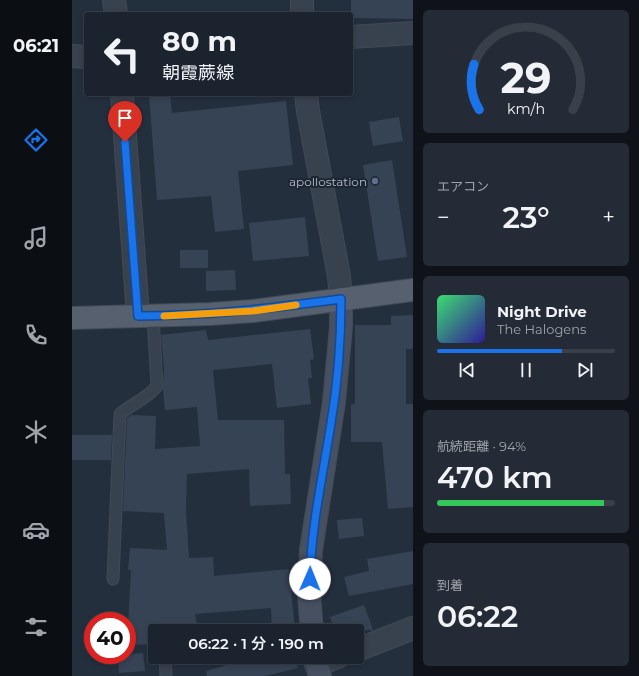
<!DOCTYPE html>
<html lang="ja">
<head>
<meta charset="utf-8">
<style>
  :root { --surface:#1b232e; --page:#242b36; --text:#f1f3f6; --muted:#a0a4aa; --line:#39404a; --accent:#1a73e8 }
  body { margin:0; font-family:Montserrat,"Noto Sans JP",sans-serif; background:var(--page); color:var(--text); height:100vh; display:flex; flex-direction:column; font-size:15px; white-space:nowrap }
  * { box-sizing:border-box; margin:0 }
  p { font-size:13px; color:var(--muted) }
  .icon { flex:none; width:22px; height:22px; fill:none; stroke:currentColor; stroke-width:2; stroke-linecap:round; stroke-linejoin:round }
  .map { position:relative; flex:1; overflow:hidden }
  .panel { display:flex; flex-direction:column; gap:10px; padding:10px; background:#0f1319; width:226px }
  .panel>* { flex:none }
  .top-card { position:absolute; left:12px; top:12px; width:269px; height:84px; border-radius:4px; box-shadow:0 2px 6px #0003,0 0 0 1px var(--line); background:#1b232e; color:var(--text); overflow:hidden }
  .speed { position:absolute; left:12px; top:612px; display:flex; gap:8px; font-size:20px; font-weight:700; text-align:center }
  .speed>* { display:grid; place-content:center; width:52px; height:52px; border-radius:50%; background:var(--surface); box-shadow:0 2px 6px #0003,0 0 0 1px var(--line); line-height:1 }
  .speed .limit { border:6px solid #d22; background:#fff; color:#111 }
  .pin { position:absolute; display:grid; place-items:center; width:34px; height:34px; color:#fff; margin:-41px -17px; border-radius:50% 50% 50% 0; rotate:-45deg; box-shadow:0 0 4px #0007 }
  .pin .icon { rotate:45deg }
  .me { position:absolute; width:44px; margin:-22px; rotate:1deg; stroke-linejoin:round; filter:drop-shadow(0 0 3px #0008) }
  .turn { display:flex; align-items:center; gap:14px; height:84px; padding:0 12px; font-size:18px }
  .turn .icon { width:52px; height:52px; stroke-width:2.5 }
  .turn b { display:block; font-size:28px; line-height:34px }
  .big { font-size:30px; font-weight:600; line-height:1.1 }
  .panel .card { flex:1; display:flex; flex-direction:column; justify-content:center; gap:6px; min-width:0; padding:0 14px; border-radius:6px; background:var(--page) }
  .panel .dial { align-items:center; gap:0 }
  .dial svg { height:104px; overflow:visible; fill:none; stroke:var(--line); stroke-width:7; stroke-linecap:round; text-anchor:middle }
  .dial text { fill:var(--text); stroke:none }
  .song { display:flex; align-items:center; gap:12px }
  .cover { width:48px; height:48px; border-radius:6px; background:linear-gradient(135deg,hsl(140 70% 55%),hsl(250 70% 35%)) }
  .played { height:4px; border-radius:2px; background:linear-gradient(90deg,var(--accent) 70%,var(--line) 70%) }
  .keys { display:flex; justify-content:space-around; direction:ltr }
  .heat { display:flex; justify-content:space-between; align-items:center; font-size:22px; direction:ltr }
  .charge { height:6px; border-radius:3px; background:linear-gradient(90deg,#34c759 94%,var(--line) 0) }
  .trip { position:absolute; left:76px; top:624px; width:216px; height:40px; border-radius:4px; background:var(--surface); box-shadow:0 2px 6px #0003,0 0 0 1px var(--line); font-weight:600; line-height:40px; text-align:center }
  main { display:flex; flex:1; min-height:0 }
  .menu { display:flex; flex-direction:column; width:72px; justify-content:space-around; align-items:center; background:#0b0e12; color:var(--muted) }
  .menu .icon { width:28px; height:28px }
  .menu .active { color:var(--accent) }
  .menu b { font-size:18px; color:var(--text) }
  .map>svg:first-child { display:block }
  .building { fill:#364354 }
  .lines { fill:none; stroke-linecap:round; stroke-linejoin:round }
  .lane-casing { stroke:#414a57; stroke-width:13 }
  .street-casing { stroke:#414a57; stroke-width:24 }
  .secondary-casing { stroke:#414a57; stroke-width:24 }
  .primary-casing { stroke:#414a57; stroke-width:24 }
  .lane { stroke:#38414e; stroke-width:11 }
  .street { stroke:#38414e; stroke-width:22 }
  .secondary { stroke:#465061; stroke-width:22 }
  .primary { stroke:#56606e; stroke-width:22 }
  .route-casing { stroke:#114b97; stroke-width:10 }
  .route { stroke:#1a73e8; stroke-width:7 }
  .slow { stroke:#f59e0b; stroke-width:7 }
  .service-dot { fill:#5c6f8a; stroke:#1d2633; stroke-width:1.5 }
  .labels { text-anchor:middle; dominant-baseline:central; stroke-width:4; stroke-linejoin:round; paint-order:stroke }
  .poi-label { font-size:12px; fill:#b4bcc9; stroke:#1d2633; text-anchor:end }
</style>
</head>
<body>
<main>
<nav class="menu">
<b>06:21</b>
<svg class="icon active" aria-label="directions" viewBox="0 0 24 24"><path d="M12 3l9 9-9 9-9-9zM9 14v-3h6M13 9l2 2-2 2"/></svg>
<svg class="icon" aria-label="music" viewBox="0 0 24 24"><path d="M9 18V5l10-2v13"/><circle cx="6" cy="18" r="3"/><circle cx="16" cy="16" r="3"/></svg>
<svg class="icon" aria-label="phone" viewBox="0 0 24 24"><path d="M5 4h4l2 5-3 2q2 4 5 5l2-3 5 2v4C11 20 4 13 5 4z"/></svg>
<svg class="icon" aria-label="climate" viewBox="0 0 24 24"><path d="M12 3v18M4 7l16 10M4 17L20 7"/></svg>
<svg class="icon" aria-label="car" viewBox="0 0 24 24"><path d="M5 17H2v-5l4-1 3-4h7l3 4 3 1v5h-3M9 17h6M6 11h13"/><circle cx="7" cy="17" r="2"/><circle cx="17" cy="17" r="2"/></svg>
<svg class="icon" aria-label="filters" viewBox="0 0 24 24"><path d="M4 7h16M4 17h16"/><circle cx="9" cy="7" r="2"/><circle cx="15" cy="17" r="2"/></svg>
</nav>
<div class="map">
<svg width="341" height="676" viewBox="0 0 341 676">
  <rect width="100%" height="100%" fill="#242f3e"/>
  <path class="building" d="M279 0H341V19L279 18Z
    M77 94H98L100 113 214 101 221 165 166 171 172 229 143 232 139 196 85 200Z
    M327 117 331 141 301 146 297 122Z
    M320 160 335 257 306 261 291 165Z
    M233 217 237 256 181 261 177 223Z
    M108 250H136V268H108Z
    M163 270 164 290 134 291V271Z
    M341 315V349H334V404H341V507L316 509 310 442H279V404H283V325H319V316Z
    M238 329 242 359 238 360 240 378H236L239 404 205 408 200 364 141 370 146 420H212L213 474H218L219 504 178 506 177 469 115 474 114 510 117 558 141 557 142 576 217 569 223 631H200L199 608 123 614 126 631H83V644L55 645 59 570H56L58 548 95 550 92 513 51 511 55 418 59 415 84 416 83 449 128 446 125 407 93 410 91 390 92 368 89 335 134 330 136 340Z
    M0 435H40L39 460H0Z
    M290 518 292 536 267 539 265 520Z
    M341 551V584L277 596 272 577 297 571 295 559Z
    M292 605 301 630 263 631 258 617Z
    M71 653 73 671 47 673 46 655Z
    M182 657H223L226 668 193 676H135L134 671Z"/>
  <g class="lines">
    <defs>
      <path id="lane" d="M41 579 48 414C61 403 75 399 85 386L81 316
        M93 657 94 676"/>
      <path id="street" d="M42 0 44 14
        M230 14V0
        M279 37 341 33
        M0 56 14 57
        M50 94 66 316
        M234 94 236 111 267 276 269 299
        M285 650 341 628
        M244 665 266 657"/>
      <path id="secondary" d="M240 631 237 594 239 550 262 402 269 327V299
        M243 657 248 676"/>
      <path id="primary" d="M0 318 138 314 181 311 341 290"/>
    </defs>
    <use href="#lane" class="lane-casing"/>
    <use href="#street" class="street-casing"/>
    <use href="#secondary" class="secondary-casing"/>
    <use href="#primary" class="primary-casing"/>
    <use href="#lane" class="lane"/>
    <use href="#street" class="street"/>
    <use href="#secondary" class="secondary"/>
    <use href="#primary" class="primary"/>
  </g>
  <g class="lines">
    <defs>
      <path id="route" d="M53 142 66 316C136 316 200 308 269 299 269 341 266 382 259 423 251 475 239 527 238 579"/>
    </defs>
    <use href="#route" class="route-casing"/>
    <use href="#route" class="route"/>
    <path class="slow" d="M92 316 181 311 224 305"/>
  </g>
  <circle class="service-dot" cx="303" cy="181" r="4"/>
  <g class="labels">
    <g class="poi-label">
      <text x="295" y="181">apollostation</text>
    </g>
  </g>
</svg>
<div class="speed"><div class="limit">40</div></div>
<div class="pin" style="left:53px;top:142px;background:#d93025"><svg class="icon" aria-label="arrive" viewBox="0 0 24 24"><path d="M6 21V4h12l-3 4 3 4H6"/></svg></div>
<svg class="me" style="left:238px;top:579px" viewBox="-20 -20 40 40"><circle r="19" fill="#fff"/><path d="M0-13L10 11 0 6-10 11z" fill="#1a73e8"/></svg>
<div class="trip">06:22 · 1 分 · 190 m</div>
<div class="top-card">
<div class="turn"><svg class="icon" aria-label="left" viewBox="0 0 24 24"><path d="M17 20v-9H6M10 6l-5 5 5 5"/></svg><div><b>80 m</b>朝霞蕨線</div></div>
</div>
</div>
<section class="panel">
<div class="card dial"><svg viewBox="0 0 100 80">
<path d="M14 69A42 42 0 1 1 86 69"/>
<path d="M14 69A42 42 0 0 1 10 34" stroke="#1a73e8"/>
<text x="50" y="56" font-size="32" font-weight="700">29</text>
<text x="50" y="72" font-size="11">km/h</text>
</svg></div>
<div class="card"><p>エアコン</p>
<div class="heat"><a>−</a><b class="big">23°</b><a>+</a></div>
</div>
<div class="card">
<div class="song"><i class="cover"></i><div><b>Night Drive</b><p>The Halogens</p></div></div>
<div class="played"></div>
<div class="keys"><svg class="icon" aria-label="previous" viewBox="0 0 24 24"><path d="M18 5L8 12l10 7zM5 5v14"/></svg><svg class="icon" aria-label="pause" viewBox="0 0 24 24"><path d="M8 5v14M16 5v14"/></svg><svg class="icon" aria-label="next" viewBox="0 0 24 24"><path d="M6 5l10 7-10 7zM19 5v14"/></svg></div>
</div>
<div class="card"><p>航続距離 · 94%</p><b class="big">470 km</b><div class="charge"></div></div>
<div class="card"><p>到着</p><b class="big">06:22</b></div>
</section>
</main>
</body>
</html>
